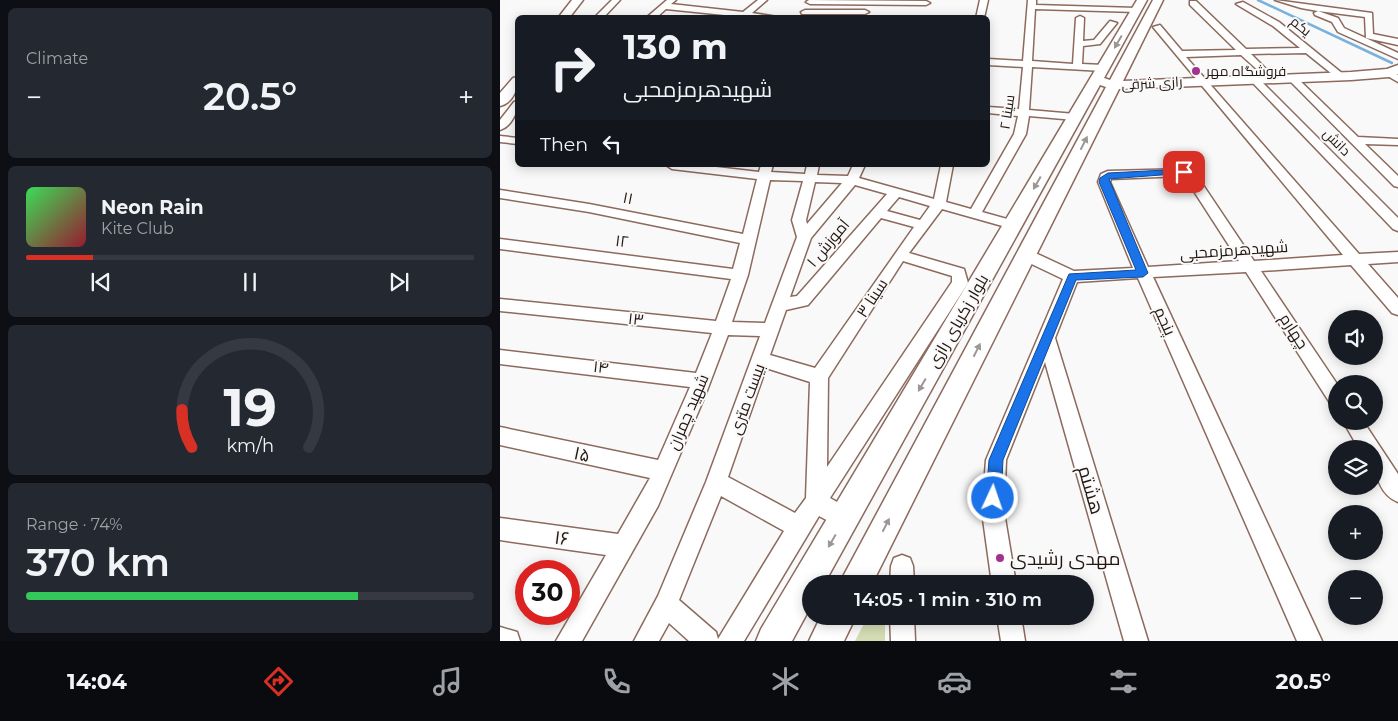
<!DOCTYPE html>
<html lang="en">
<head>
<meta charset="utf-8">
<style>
  :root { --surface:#171b24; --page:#242831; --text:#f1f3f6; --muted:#9ea1a6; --line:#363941; --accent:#d93025 }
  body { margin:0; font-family:Montserrat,Cairo,sans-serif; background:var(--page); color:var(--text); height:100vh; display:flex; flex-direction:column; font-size:19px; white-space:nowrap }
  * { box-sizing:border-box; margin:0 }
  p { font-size:16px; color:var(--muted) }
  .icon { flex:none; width:28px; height:28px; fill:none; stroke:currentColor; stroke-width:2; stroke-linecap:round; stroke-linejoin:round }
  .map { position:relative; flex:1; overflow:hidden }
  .drawer { display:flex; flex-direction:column; gap:8px; padding:8px; background:#0d0f14; width:500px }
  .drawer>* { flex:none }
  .hud { position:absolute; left:15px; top:15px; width:475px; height:152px; border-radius:8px; box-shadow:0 2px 12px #0003; background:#171b24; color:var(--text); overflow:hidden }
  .buttons { position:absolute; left:828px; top:310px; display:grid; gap:10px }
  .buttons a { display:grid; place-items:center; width:55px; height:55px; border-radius:50%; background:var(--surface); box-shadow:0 2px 12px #0003; font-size:25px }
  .speed { position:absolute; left:15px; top:560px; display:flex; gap:10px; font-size:25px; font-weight:700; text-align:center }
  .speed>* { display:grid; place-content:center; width:65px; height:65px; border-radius:50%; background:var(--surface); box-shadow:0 2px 12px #0003; line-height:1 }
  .speed .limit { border:8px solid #d22; background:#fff; color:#111 }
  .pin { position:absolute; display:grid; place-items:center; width:42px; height:42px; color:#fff; margin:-21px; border-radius:10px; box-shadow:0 2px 8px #0006 }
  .me { position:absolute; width:55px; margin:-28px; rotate:3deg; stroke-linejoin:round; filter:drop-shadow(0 0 4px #0008) }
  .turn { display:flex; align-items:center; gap:18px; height:105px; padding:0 25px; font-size:22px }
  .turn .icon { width:65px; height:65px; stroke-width:2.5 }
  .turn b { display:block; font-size:35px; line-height:42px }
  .then { display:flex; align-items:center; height:48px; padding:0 25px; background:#0003; gap:10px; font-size:19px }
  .big { font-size:38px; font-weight:600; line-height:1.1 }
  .drawer .tile { flex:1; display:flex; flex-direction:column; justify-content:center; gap:8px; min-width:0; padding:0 18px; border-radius:8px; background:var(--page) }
  .drawer .dial { align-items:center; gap:0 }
  .dial svg { height:130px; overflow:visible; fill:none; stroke:var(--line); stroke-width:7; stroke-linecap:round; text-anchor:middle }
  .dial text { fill:var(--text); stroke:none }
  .song { display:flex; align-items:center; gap:15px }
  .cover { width:60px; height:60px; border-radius:8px; background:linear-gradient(135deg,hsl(130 70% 55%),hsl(350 70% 35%)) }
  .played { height:5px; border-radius:2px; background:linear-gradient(90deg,var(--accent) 15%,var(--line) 15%) }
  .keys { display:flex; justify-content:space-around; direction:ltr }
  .heat { display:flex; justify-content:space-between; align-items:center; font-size:28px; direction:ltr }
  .charge { height:8px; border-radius:4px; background:linear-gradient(90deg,#34c759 74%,var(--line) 0) }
  .trip { position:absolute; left:302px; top:575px; width:292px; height:50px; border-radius:25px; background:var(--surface); box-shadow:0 2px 12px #0003; font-weight:600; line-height:50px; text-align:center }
  .tab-bar { display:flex; height:80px; justify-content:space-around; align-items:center; background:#090b0e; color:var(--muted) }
  .tab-bar .icon { width:35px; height:35px }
  .tab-bar .current { color:var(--accent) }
  .tab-bar b { font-size:22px; color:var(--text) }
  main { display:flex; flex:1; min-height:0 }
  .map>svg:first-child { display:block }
  .green { fill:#d4dcb3 }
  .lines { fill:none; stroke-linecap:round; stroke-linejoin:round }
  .stream { stroke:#79b1dd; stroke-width:2.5 }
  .street-casing { stroke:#8c6a5d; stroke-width:3 }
  .secondary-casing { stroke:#8c6a5d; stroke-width:3 }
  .street { fill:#fff; fill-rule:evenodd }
  .secondary { fill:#fff; fill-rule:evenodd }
  .oneway { fill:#9c9694 }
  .route { fill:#1a73e8; stroke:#114b97 }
  .poi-dot { fill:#a3328f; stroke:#f9f9f9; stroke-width:2 }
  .labels { text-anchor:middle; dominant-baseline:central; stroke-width:4; stroke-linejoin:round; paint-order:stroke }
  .far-street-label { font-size:14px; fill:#241611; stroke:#f9f9f9 }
  .far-poi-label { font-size:14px; fill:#241611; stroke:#f9f9f9; text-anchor:start }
  .street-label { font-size:16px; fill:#241611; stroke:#f9f9f9 }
  .near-street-label { font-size:19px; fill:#241611; stroke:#f9f9f9 }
  .near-poi-label { font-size:19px; fill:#241611; stroke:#f9f9f9; text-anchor:start }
</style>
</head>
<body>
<main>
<section class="drawer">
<div class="tile"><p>Climate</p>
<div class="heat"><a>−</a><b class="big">20.5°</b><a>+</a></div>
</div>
<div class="tile">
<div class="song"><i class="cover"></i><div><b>Neon Rain</b><p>Kite Club</p></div></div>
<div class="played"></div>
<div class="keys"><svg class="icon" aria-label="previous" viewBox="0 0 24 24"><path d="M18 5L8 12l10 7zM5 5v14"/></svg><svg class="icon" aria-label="pause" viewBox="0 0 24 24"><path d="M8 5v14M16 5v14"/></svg><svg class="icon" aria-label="next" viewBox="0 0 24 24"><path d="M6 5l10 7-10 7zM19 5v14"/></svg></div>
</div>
<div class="tile dial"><svg viewBox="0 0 100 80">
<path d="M14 69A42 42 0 1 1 86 69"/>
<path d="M14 69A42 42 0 0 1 8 46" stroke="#d93025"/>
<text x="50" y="56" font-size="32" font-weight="700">19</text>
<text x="50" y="72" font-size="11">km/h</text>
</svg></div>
<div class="tile"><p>Range · 74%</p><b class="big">370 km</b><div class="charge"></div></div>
</section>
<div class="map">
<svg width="898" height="641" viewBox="0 0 898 641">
  <rect width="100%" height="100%" fill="#f9f9f9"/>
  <path class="green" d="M368 616H385V641H355Z"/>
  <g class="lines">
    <path class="stream" d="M758 0 892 63"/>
    <defs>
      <path id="street" d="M112 0H120L103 18H94Z
        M167 0H176L171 4 243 12 258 0H267L252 13 284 18 244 17 166 9 156 18H146Z
        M309 0 426 1 430 3 426 5 310 4 306 2Z
        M480 0H488L484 18H476Z
        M528 0H536V5L636 8 640 10 636 12 535 9 532 61 573 64 576 18 580 16 584 18 583 41 594 40 610 21 617 23 600 44 583 46 582 64 603 65 608 68 603 71 532 67 529 110 575 114 580 117 575 120 529 116 526 134 482 212 518 222 520 225 518 228 513 229 442 209 409 253 464 269 468 283 330 498 353 511 356 519 353 527 345 530 319 516 244 641H189L169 623 159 641H134L158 596 206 482 260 336 228 335 205 396 158 506 82 641H56L106 555 0 540V518L118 534 150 478 0 445V427L158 460 190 387 0 364V350L196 373 212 333 0 311V299L216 321 231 279 0 249V239L233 269 240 243 89 212 0 198V190L89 204 243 234 257 179 172 169 166 165H199L259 172 261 165H273L271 172 305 174 307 165H319L317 175 348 176 353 165H365L359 178 434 199 441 165H453L446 202 471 209 514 134 518 116 488 113V107L519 109 523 67 488 65V59L523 61ZM270 180 303 181 292 220 297 237 265 323 232 322 248 275ZM315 182 342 183 307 224 306 220ZM355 185 387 194 297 296 290 297 311 238ZM399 197 430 206 420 220 387 211ZM381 218 414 227 315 368 270 355 286 310 308 305ZM403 261 452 276V282L327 467 328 378ZM266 368 310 382 306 498 295 513 228 477ZM221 496 284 531 218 639 216 632 179 600Z
        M775 0 872 13 873 34 898 39V45L866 38 865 17 818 11 838 18 844 28 898 53V59L838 32 832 22 815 15 814 13 818 11 801 8Z
        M690 1H696L746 49 800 48 773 26 736 4 743 2 779 22 843 74V78H837L806 53 751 54 776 79 771 82 741 55 686 57 859 254 898 252V262L868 264 898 298V315L892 313 851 265 761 271 837 384 836 405 830 403 746 272 653 277 822 641H797L638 278 577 282 555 338 648 641H624L545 362 506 460 504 512 516 584H492L482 512 486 460 563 279 521 259 519 255 521 251H531L574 271 633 268 598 182 601 174 608 171 688 169 695 173 754 261 843 255 653 27 660 25 682 51 736 50 690 5ZM682 176 686 179 739 261 648 267 610 182 611 179Z
        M305 10H365L369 12 365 14H302L301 12Z
        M886 71H892L898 75V82L886 75Z
        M789 76H795L858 137 898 139V145L865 144 898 176V187L894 186 789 80Z
        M751 77H757L898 218V231L893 229 751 81Z
        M18 101C18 112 11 127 0 130V120L14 102Z
        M0 136 18 138V144L0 142Z
        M843 421H863L898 474V502C877 494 874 468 874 449H859Z
        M402 555 410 558 413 566 414 584H390L391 566 394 558Z
        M390 616H414L415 641H391Z
        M497 616H521L525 641H501Z
        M0 627 17 632 20 641H0Z"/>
      <path id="secondary" d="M72 0H83L69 18H58Z
        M637 0H647L604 78 610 80 653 0H663L623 81 851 72 887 69 898 65V74L889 77 851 80 619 89 372 584H339L606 87 600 85 324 584H311V606L292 641H256L261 629Z
        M18 77C18 89 13 103 0 106V93L13 78Z
        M321 616H356L344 641H309Z"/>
    </defs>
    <use href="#street" class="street-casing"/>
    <use href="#secondary" class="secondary-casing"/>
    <use href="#street" class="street"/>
    <use href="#secondary" class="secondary"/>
  </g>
  <defs><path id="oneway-solid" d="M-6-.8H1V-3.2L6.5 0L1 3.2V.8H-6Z" transform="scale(1.25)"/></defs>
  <g class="oneway">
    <use href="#oneway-solid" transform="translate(618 42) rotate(120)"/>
    <use href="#oneway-solid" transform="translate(584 143) rotate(-63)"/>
    <use href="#oneway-solid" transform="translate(537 183) rotate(120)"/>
    <use href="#oneway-solid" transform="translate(477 350) rotate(-63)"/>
    <use href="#oneway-solid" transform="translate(422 385) rotate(120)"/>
    <use href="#oneway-solid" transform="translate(386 525) rotate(-63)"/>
    <use href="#oneway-solid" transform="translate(332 541) rotate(120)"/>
  </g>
  <path class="route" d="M684 169 688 172 687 173 609 179 648 273 643 277 576 280 503 460 501 498 498 503 493 505 488 503 486 498 489 460 569 274 636 270 599 182 600 178 608 173Z"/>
  <g class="poi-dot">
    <circle cx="696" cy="71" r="5"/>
    <circle cx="500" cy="558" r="5"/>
  </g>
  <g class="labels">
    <g class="far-street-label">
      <text transform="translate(801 26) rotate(39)">یکم</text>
      <text transform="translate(652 83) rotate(-3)">رازی شرقی</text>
      <text transform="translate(507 112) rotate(-81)">سینا ۲</text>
      <text transform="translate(837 142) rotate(45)">دانش</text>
    </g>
    <g class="far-poi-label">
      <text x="706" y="71">فروشگاه مهر</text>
    </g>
    <g class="street-label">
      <text transform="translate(128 198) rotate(11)">۱۱</text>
      <text transform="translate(122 241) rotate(7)">۱۲</text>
      <text transform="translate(328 243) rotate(-50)">آموزش ۱</text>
      <text transform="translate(734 250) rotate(-4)">شهیدهرمزمحبی</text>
      <text transform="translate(372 298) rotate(-57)">سینا ۳</text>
      <text transform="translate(136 319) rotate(6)">۱۳</text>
      <text transform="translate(458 321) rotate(-60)">بلوار زکریای رازی</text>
      <text transform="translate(665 321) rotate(66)">پنجم</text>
      <text transform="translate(794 331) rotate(57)">چهارم</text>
      <text transform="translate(101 367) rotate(6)">۱۴</text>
      <text transform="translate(247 399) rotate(-70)">بیست متری</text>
      <text transform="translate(188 412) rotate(-67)">شهید چمران</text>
    </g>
    <g class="near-street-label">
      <text transform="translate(82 454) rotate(12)">۱۵</text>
      <text transform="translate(591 490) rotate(74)">هشتم</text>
      <text transform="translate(62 538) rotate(7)">۱۶</text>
    </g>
    <g class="near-poi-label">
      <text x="510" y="558">مهدی رشیدی</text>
    </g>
  </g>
</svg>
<div class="buttons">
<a><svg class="icon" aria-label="sound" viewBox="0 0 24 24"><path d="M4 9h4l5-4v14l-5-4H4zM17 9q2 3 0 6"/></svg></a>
<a><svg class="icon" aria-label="search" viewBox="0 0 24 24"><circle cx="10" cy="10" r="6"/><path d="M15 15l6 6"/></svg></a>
<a><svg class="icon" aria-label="layers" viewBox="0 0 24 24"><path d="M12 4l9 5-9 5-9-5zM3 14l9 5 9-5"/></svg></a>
<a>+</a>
<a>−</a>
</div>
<div class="speed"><div class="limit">30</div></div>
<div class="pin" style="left:684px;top:172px;background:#d93025"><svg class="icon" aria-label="arrive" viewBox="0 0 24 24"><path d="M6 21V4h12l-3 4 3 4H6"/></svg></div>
<svg class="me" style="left:493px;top:498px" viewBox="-20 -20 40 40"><circle r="17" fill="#1a73e8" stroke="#fff" stroke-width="3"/><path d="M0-11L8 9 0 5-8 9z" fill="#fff"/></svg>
<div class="trip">14:05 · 1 min · 310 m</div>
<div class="hud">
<div class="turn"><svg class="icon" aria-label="right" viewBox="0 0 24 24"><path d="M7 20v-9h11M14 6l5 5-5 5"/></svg><div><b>130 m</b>شهیدهرمزمحبی</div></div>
<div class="then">Then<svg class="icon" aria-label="left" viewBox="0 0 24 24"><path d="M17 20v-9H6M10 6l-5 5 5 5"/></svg></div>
</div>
</div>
</main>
<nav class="tab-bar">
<b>14:04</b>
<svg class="icon current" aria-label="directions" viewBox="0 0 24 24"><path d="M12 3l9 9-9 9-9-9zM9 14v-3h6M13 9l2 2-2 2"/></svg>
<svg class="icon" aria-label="music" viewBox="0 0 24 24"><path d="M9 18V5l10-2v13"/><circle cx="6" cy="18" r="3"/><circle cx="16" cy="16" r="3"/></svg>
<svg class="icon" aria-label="phone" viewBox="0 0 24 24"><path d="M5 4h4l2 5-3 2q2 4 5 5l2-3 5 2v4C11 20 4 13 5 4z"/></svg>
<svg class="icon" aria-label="climate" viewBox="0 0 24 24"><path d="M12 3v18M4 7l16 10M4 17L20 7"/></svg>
<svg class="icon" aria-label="car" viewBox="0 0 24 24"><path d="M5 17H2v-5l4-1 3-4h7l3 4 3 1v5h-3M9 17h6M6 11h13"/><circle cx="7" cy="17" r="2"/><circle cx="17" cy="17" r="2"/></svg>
<svg class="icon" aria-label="filters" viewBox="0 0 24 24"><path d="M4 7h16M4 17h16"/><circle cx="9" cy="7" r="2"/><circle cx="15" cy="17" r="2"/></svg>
<b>20.5°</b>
</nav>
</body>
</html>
